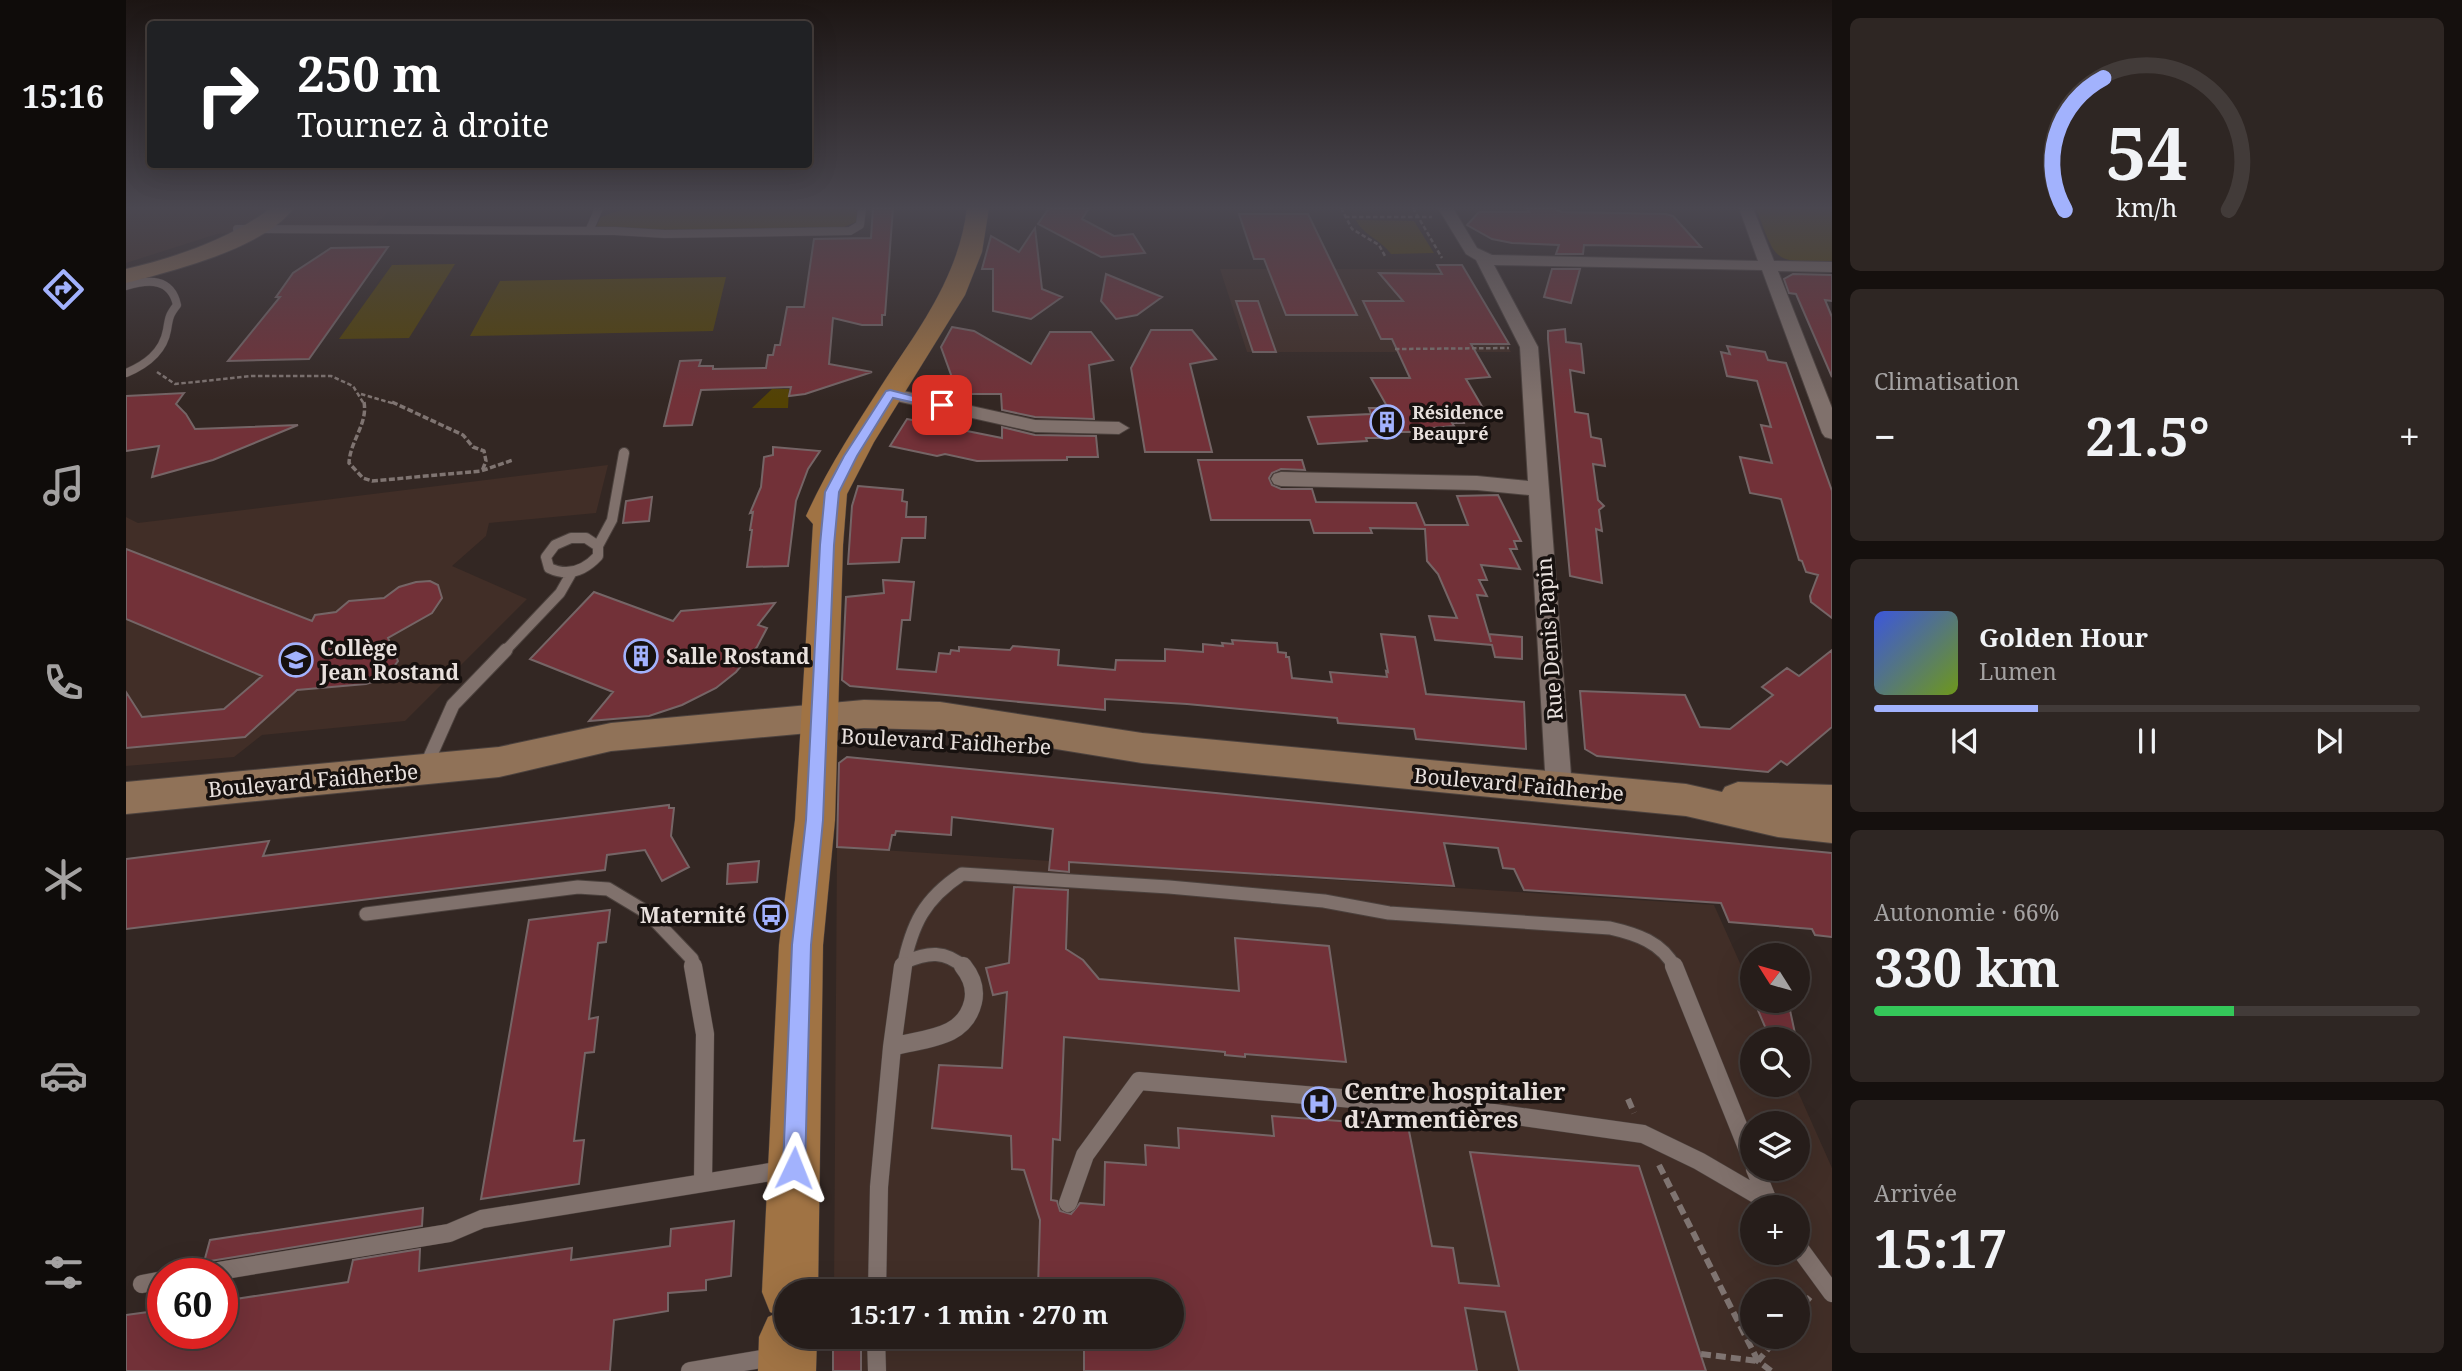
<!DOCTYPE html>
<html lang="fr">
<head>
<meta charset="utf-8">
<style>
  :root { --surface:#261d1a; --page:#2e2623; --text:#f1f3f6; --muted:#a4a2a2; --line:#423b39; --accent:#a2b2fd }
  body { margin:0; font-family:"Noto Serif",serif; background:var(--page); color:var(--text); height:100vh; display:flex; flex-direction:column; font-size:26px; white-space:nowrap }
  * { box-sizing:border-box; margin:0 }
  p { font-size:23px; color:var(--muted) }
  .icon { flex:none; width:38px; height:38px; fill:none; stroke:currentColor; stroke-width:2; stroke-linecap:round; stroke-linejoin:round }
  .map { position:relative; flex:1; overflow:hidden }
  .panel { display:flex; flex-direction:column; gap:18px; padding:18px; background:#15100e; width:630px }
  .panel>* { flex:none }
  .banner { position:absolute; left:21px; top:21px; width:665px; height:147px; border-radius:7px; box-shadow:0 7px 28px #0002,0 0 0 2px var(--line); background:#202124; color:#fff; overflow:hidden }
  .needle { width:46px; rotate:307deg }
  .fabs { position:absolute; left:1614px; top:943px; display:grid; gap:14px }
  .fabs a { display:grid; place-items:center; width:70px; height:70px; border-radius:50%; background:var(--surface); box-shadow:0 7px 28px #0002,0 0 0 2px var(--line); font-size:35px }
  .speed { position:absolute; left:21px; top:1258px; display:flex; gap:14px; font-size:35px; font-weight:700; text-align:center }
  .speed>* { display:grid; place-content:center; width:91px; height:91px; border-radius:50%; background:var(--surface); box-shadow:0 7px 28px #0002,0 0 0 2px var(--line); line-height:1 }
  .speed .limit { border:10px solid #d22; background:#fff; color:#111 }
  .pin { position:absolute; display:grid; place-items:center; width:60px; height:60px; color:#fff; margin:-30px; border-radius:14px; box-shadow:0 4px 10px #0006 }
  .me { position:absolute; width:77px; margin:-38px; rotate:2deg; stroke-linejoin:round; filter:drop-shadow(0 0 5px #0008) }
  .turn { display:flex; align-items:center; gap:24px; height:147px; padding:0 35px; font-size:32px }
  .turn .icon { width:91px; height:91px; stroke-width:2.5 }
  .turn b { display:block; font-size:49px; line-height:60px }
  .big { font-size:52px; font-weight:700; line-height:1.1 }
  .panel .widget { flex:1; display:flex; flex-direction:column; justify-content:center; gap:10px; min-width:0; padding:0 24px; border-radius:10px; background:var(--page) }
  .panel .dial { align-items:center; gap:0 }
  .dial svg { height:182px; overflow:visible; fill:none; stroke:var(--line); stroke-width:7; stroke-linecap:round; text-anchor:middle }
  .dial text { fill:var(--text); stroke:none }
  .song { display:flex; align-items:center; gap:21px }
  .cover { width:84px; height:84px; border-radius:10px; background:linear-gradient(135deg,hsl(230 70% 55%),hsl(80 70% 35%)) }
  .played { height:7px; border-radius:4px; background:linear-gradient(90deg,var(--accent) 30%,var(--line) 30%) }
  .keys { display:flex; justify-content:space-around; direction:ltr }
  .heat { display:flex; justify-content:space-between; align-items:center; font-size:38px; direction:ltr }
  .charge { height:10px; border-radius:5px; background:linear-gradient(90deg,#34c759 66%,var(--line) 0) }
  .trip { position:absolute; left:648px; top:1279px; width:410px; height:70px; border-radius:35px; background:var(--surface); box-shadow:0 7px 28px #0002,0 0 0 2px var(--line); font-weight:700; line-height:70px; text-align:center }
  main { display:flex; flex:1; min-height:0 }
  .tab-bar { display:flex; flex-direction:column; width:126px; justify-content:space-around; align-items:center; background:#0f0c0a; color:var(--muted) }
  .tab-bar .icon { width:49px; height:49px }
  .tab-bar .current { color:var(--accent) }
  .tab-bar b { font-size:32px; color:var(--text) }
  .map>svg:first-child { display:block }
  .built { fill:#412e27; fill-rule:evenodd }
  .green { fill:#534204 }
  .building { fill:#723138; stroke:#756566; stroke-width:2 }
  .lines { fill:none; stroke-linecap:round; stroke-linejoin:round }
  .lane-far3-casing { stroke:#4c423e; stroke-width:9 }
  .lane-far2-casing { stroke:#4c423e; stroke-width:12 }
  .lane-far1-casing { stroke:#4c423e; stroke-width:15 }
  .lane-casing { stroke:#4c423e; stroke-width:19 }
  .street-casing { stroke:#4c423e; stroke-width:2 }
  .secondary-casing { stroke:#4c423e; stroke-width:2 }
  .primary-casing { stroke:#4c423e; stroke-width:1 }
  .path-far2 { stroke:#7f7471; stroke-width:2.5; stroke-dasharray:4.5 2.5; stroke-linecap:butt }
  .path-far1 { stroke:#7f7471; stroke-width:3.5; stroke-dasharray:6 2.5; stroke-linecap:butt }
  .path { stroke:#7f7471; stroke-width:6; stroke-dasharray:10 5; stroke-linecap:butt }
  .lane-far3 { stroke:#80716c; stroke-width:8 }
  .lane-far2 { stroke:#80716c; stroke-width:10 }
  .lane-far1 { stroke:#80716c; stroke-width:13 }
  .lane { stroke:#80716c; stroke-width:18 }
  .street { fill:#80716c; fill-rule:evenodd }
  .secondary { fill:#907258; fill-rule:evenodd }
  .primary { fill:#a07344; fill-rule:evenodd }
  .route { fill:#a2b2fd; stroke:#6974a4; stroke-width:2 }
  .labels { text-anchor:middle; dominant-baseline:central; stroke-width:7; stroke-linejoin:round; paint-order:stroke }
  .far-poi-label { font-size:18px; font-weight:bold; fill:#e8e0dd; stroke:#17110f; text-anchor:start }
  .street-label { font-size:21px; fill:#e8e0dd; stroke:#17110f }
  .poi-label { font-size:21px; font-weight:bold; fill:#e8e0dd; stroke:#17110f; text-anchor:start }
  .near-poi-label { font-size:24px; font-weight:bold; fill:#e8e0dd; stroke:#17110f; text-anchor:start }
</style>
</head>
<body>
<main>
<nav class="tab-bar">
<b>15:16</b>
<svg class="icon current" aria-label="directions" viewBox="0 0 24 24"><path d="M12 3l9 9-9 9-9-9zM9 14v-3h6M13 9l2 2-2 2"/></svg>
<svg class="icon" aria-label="music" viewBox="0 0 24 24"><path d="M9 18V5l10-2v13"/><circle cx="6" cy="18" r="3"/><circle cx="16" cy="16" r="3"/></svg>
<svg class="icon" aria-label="phone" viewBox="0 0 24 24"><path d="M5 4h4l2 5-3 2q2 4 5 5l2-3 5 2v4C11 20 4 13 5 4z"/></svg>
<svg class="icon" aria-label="climate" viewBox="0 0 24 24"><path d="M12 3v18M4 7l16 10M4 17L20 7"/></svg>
<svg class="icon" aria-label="car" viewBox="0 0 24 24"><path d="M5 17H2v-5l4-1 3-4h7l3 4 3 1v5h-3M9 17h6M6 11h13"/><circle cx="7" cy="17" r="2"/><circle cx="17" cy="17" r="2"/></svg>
<svg class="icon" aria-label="filters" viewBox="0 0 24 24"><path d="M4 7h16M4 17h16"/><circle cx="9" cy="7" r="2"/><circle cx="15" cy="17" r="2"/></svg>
</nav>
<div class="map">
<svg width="1706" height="1371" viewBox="0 0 1706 1371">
  <rect width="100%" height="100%" fill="#332723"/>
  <path class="built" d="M0 208H267L249 225 91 234 0 263Z
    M1094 269H1339L1385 352H1121Z
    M482 465 470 513 363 523 360 536 326 566 401 599 279 721 136 735 108 757 0 766V517L12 523Z
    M711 847 1588 905 1626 990V1001H1631L1648 1039 1626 1040V1085H1669L1706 1168V1371H707V1337H1045V1292L708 1291ZM1626 1124H1671V1169H1626ZM1626 1208H1671V1253H1626ZM1626 1292H1671V1337H1626Z"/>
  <path class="green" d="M727 208 731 211 730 222 718 227 537 231 470 227 475 217 495 210Z
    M1630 208H1706V262C1646 262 1651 263 1630 208Z
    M1230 220 1288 221 1308 253 1265 254C1254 239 1237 235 1230 220Z
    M329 264 283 338 213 339 266 265Z
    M600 277 587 331 344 336 374 281Z
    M646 389H663L662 408H626Z"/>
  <path class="building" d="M747 208H767L759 315H756V325H736L707 318 703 364 746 372 679 394 663 396 665 387 575 390 566 425 538 426 554 361 575 360 573 366H587V369L640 368 642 355H647L649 345H654L661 307H678L688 239 745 238Z
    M923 208H963L956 219 988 236 1007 234 1019 253 975 257 912 224Z
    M1400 208H1427L1435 212 1540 214 1547 216 1575 247 1458 245 1457 254H1430L1433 245 1386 243 1366 239 1341 225 1353 212H1403Z
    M1113 214H1182L1231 315H1160L1138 259H1128Z
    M909 228 916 289 936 297 905 319 867 311V269H856L865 236 893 252Z
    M262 247 183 359 102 361 154 297H150L167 273 205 248Z
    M1311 265H1336L1383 344H1345L1364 377 1340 379 1364 420H1337L1338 423H1326L1328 426 1293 429 1295 432H1268L1269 435H1257L1258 438H1240L1241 441 1192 444 1182 417 1245 414 1243 408H1262L1245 378H1284L1266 339H1255L1237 301H1277L1253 273 1316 274Z
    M1426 269H1454L1445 303 1418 297Z
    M980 274 1036 297 1011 315 990 319 975 301Z
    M1667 274 1706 275V301L1699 300 1706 317V377L1670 294 1663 293 1658 279Z
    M1110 301H1132L1150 352H1127Z
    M826 327 848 331 905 364 924 332H965L987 360 963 365 968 419 909 417 876 410 875 394H832L815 347Z
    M1439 329 1440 342 1455 344 1456 352 1458 373 1444 370 1449 412 1462 414 1465 437 1475 439 1479 466 1467 464 1472 500 1478 506 1473 510 1476 531 1470 529 1476 583 1444 576 1422 339V331Z
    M1025 330H1066L1090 359 1064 364 1086 452H1019L1005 368Z
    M1601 346 1639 352 1642 360 1660 363 1706 491V618L1685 602 1684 596 1692 575 1680 572 1676 561 1673 560 1655 499 1624 493 1614 457 1646 463 1635 425 1645 427 1631 381 1601 376 1595 352 1604 354Z
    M58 393 50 404 60 414 69 429 172 425 87 460 26 477 33 446 0 451V396Z
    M781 419 876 438V427L909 435 970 436 972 457H941V460L851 461 819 454 811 456 764 446Z
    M647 447 694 451 682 469 670 501 662 566 621 567 626 530H624L627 512 624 513 635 487 638 457 647 455Z
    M1072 460H1176L1179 470 1155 469 1146 473 1143 478 1146 485 1155 489H1186L1190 502 1290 503 1299 525H1342L1331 496 1372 495 1395 541H1388L1391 549H1384L1394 569 1355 565 1361 580H1353L1361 596 1351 595 1365 642 1363 634 1396 637V659L1369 657 1366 645 1309 640 1303 616 1331 618 1312 574 1301 561 1299 529 1244 528 1246 533H1188L1184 520H1085Z
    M732 486 777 490 776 501 781 502 780 517H800L799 538H776L773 562 722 564 726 506Z
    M526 497 523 521 497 523 500 501Z
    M0 549 186 621 189 615 210 612 223 601 258 598 273 587 290 582 304 581 312 585 316 598 306 613 262 638 272 661 262 674 253 680 240 684 171 690 119 737 0 748V692L16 717 98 709 136 676 0 619Z
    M757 580 788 582 784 620H776L771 669 810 672 813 653 824 654 825 650 833 651V647L884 650 887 646 933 650 932 665 989 670 990 660 1039 661V649L1077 652V644L1097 646 1096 643 1107 644 1106 640 1151 643 1152 652 1160 653V657H1163L1166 678 1206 682 1204 672 1261 677 1260 671 1262 672 1255 634 1289 637 1300 694 1398 702 1400 749 1290 739 1288 729 1212 723 1211 718 1061 704 979 699V710L724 686 716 680 720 597 758 593Z
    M468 592 547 621 555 611 649 603 632 625 641 628 631 647 610 672 590 688 556 705 523 716 463 721 487 692 404 659Z
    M1706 650V727L1661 765 1655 761 1642 772 1471 756 1459 749 1454 691 1559 695 1574 727 1604 729 1647 695 1636 687 1661 668 1673 676Z
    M721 757 1706 853V937L1689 935 1686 929 1603 922 1595 903 1398 890 1388 869 1377 868 1372 848 1318 843 1328 886 943 862V872L923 870 927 829 826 817 825 835 770 831 769 835H766L763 850 711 847 713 763Z
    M543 805V808H548L545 836 563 867 536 881 519 850 481 855 479 870 0 929V859L143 841 137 856Z
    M633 861 631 882 601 884 602 864Z
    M888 887 942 890 940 949 957 960 973 979 1113 991 1109 938 1203 946 1220 1062 1119 1054V1057L1099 1055V1052L938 1037 934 1140 927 1139 925 1200 931 1201 934 1211 945 1214 954 1203 978 1205 979 1162 1020 1165 1019 1145 1053 1148 1052 1128 1148 1136 1146 1116 1282 1126 1306 1246 1327 1248 1333 1283 1373 1286 1344 1152 1513 1166 1580 1371H1393L1379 1312 1339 1308 1351 1371H958V1337H1045V1292H952L912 1287 914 1220 898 1170 886 1169 885 1136 806 1128 813 1065 876 1068 881 992 867 995 860 968 883 963Z
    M484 910 480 942 472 943 463 1019 472 1017 468 1052 459 1053 448 1141 458 1140 453 1184 355 1199 403 920Z
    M1628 1001H1662L1670 1038 1640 1029Z
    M297 1208 296 1226 78 1262 84 1240Z
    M608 1221 605 1276 580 1280V1290L542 1293V1311L488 1320 484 1371H0V1315L37 1310V1334H96V1301L222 1282 227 1260 294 1249 293 1271 446 1248 445 1260 544 1246 545 1229Z
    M707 1337H735V1371H707Z"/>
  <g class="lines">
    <defs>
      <path id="lane-far3" d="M111 229 489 231 539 234 724 231 734 225 736 208
        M463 231 473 208
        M0 286C23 279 45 278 51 305 43 315 43 318 41 330 37 353 19 365 0 373"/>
      <path id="lane-far2" d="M445 538H460L472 546V556C458 571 442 577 423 568L420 557 429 545Z
        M472 546 486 520 498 453
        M378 652 434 593 446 572"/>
      <path id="lane-far1" d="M299 768 327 705 380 650
        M240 914 452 887 482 889 522 913 566 959 568 968
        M779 962C802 952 819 950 839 968
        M777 968C786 924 798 899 836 874L1043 887 1198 901 1263 913 1484 928C1510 934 1536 942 1549 968"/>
      <path id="lane" d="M567 966 579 1034 577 1181
        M777 966 766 1047C797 1038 838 1040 847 1002 850 989 845 976 837 966
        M1548 966 1626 1160
        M1629 1169 1645 1208
        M942 1203 959 1155 1013 1081 1333 1108 1517 1134 1573 1161 1640 1200
        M1671 1245 1706 1293
        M75 1274 323 1233 356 1219 657 1170
        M16 1284 37 1280
        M751 1292 753 1187 766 1047
        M750 1337 751 1371
        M564 1371 647 1357"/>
      <path id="street" d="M1312 208H1327L1351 248 1366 255 1632 261 1613 208H1627L1648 261 1706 262V272L1652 271 1706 408V439L1699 437 1696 433 1636 270 1368 265 1412 347 1446 788 1442 796 1433 799 1424 796 1420 788 1403 495 1351 490 1155 486 1148 484 1145 479 1148 474 1155 472 1351 476 1402 481 1394 347 1350 260 1340 254Z
        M764 388 909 420 993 422 1003 428 993 434 909 432 757 398 755 394 757 390Z"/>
      <path id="secondary" d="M145 208H168C138 248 47 271 0 283V269C51 257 102 240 145 208Z
        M738 700 814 702 1016 733 1560 784 1596 792 1599 787 1612 782 1706 785V843L1652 837 1560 816 1016 763 814 730 738 728 485 751 373 777 0 814V782L373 747 485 723Z"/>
      <path id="primary" d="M841 208H863L856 252 839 295 748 442 721 494 717 545 709 820 697 945 692 1292H660V1337H691L690 1371H632L633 1337 642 1317 649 1314 644 1312 636 1292 653 945 669 820 687 524 680 516C702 467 732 422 761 377 797 323 833 274 841 208Z"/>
    </defs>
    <use href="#lane-far3" class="lane-far3-casing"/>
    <use href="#lane-far2" class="lane-far2-casing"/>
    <use href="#lane-far1" class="lane-far1-casing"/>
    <use href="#lane" class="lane-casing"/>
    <use href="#street" class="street-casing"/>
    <use href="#secondary" class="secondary-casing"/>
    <use href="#primary" class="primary-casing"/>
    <path class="path-far2" d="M1215 208 1226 229 1253 245 1260 258
      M1287 208 1316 258
      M1219 217H1306
      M1269 349 1383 348
      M31 372 49 384 126 376H205L227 386 238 404
      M235 394 269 404"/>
    <path class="path-far1" d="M238 402C242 424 224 441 223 463L237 478 246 481 355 471 387 460
      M266 402 337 435 347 447 358 451 360 461 356 471"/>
    <path class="path" d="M1502 1099 1508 1113
      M1533 1165 1632 1361
      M1671 1313 1684 1297
      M1575 1354 1632 1361
      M1645 1371 1632 1361 1652 1337"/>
    <use href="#lane-far3" class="lane-far3"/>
    <use href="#lane-far2" class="lane-far2"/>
    <use href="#lane-far1" class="lane-far1"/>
    <use href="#lane" class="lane"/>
    <use href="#street" class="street"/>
    <use href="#secondary" class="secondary"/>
    <use href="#primary" class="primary"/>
  </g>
  <linearGradient id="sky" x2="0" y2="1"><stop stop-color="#1c1513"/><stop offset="0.52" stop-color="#4a4750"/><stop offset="1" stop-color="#4a4750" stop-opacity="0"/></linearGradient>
  <rect width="1706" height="400" fill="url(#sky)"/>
  <path class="route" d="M764 390 822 405 816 409 767 398 731 456 713 492 708 545 697 820 685 945 679 1168 676 1176 668 1180 660 1176 657 1168 666 945 680 820 694 545 699 492 718 456 760 391Z"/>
  <defs>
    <symbol id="building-ring" viewBox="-11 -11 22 22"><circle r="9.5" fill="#17110f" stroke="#a2b2fd" stroke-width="1.5"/><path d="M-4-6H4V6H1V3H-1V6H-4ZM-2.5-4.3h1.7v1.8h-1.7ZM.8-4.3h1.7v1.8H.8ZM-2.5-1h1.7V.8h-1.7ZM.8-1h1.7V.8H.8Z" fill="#a2b2fd"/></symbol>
    <symbol id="school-ring" viewBox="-11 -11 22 22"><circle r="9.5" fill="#17110f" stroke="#a2b2fd" stroke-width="1.5"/><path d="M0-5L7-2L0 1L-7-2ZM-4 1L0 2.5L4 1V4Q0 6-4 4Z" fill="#a2b2fd"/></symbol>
    <symbol id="bus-ring" viewBox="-11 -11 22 22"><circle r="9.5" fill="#17110f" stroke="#a2b2fd" stroke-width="1.5"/><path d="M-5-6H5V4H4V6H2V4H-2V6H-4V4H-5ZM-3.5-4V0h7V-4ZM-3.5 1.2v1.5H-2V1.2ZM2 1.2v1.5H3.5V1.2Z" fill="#a2b2fd"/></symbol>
    <symbol id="hospital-ring" viewBox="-11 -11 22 22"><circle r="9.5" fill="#17110f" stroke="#a2b2fd" stroke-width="1.5"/><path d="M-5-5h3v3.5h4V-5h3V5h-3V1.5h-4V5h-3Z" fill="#a2b2fd"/></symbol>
  </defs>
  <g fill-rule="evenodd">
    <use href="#building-ring" x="1242" y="403" width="38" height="38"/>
    <use href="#building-ring" x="496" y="637" width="38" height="38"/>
    <use href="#school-ring" x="151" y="641" width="38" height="38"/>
    <use href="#bus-ring" x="626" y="896" width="38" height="38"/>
    <use href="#hospital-ring" x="1174" y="1085" width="38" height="38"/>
  </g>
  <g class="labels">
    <g class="far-poi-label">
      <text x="1286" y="412">Résidence<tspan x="1286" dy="21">Beaupré</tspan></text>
    </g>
    <g class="street-label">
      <text transform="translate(1423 639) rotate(-94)">Rue Denis Papin</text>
      <text transform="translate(820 741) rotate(3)">Boulevard Faidherbe</text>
      <text transform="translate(187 780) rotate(-5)">Boulevard Faidherbe</text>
      <text transform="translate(1393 784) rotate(5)">Boulevard Faidherbe</text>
    </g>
    <g class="poi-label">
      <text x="194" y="648">Collège<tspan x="194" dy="24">Jean Rostand</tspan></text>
      <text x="540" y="656">Salle Rostand</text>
      <text x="620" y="915" text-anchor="end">Maternité</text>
    </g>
    <g class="near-poi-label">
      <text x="1218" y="1090">Centre hospitalier<tspan x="1218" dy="28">d'Armentières</tspan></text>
    </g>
  </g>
</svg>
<div class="fabs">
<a><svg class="needle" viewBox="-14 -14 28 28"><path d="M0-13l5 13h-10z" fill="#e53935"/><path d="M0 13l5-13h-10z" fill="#a4a2a2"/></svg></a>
<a><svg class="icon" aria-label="search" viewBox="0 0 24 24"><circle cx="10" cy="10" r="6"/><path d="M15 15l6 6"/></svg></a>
<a><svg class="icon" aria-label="layers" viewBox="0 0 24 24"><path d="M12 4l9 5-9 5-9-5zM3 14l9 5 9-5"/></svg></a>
<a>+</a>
<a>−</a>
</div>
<div class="speed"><div class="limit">60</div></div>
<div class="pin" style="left:816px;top:405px;background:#d93025"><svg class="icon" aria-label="arrive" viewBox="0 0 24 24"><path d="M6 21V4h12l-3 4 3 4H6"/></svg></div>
<svg class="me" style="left:668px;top:1168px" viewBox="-20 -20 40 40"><path d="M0-17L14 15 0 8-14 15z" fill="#a2b2fd" stroke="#fff" stroke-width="4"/></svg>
<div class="trip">15:17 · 1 min · 270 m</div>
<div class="banner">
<div class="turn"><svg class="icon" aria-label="right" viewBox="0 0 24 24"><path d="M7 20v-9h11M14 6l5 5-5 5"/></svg><div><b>250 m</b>Tournez à droite</div></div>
</div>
</div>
<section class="panel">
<div class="widget dial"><svg viewBox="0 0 100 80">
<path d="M14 69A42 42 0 1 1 86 69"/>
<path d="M14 69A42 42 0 0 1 31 11" stroke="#a2b2fd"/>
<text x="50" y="56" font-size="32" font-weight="700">54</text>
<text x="50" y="72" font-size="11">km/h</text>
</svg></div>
<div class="widget"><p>Climatisation</p>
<div class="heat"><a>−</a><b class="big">21.5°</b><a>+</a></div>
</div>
<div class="widget">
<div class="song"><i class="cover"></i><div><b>Golden Hour</b><p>Lumen</p></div></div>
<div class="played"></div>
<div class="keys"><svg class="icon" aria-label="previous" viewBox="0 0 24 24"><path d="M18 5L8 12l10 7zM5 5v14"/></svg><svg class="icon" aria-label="pause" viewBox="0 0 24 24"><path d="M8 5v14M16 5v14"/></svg><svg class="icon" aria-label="next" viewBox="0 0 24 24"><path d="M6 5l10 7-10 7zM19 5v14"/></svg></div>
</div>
<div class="widget"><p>Autonomie · 66%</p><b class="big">330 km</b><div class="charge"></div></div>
<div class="widget"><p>Arrivée</p><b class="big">15:17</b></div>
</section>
</main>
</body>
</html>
